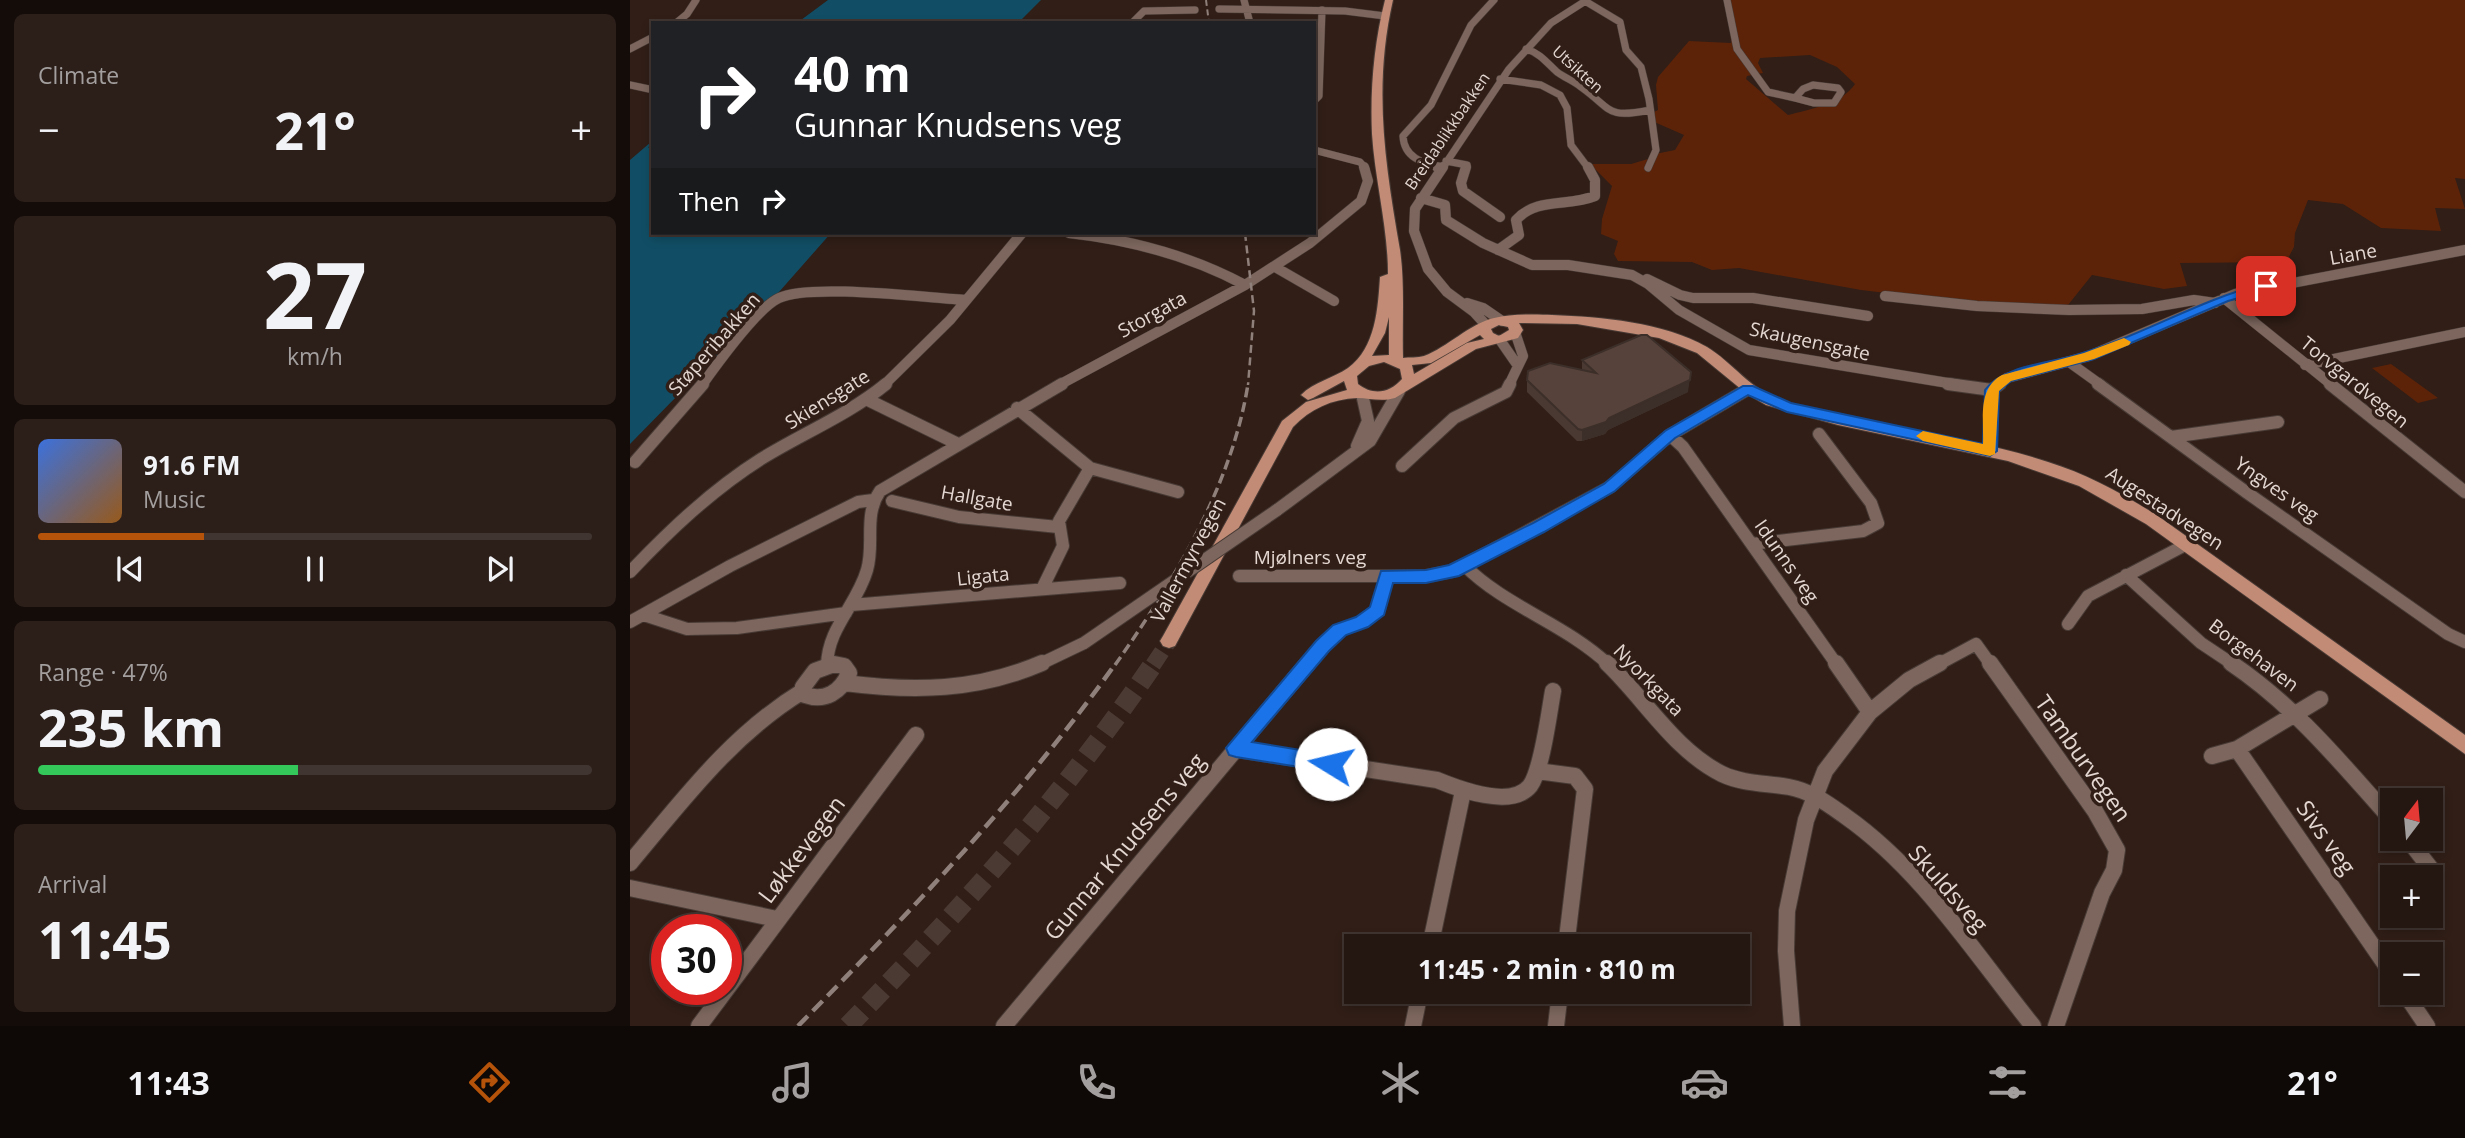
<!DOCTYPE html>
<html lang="en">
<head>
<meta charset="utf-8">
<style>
  :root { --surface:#241611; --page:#2c1f1a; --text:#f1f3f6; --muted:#a39f9f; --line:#413531; --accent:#b45309 }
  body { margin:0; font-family:"Open Sans",sans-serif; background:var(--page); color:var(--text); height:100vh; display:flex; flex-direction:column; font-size:26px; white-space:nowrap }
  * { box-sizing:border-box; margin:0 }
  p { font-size:23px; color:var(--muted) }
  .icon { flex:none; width:38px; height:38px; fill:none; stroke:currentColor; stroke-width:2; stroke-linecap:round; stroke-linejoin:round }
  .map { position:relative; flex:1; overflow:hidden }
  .sheet { display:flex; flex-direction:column; gap:14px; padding:14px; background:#140c09; width:630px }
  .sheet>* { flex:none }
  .banner { position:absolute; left:21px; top:21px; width:665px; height:214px; border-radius:0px; box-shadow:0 4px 10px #0003,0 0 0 2px var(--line); background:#202124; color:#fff; overflow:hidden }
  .needle { width:46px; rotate:16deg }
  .tools { position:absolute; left:1750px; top:788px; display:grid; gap:14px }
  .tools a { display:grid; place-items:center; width:63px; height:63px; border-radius:0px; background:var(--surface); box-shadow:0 4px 10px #0003,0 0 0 2px var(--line); font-size:35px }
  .speed { position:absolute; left:21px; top:914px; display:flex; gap:14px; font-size:35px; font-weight:700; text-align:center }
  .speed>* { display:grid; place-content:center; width:91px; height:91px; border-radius:50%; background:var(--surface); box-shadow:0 4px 10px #0003,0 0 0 2px var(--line); line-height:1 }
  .speed .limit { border:10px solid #d22; background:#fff; color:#111 }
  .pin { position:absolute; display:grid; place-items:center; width:60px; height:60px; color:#fff; margin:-30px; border-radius:14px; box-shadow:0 4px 10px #0006 }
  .me { position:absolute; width:77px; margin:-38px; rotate:279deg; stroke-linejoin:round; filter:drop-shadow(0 0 5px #0008) }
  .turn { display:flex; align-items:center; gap:24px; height:147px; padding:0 28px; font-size:32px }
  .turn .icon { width:91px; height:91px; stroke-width:2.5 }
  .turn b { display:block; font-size:49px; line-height:60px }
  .then { display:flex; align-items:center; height:66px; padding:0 28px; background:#0003; gap:14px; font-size:26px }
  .big { font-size:52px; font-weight:700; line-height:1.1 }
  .sheet .tile { flex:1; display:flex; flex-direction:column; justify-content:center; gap:10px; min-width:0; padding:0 24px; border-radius:10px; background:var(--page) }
  .sheet .dial { align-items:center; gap:0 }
  .dial b { font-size:91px; line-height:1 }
  .song { display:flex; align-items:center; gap:21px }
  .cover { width:84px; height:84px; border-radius:10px; background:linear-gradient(135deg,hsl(220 70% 55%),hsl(30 70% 35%)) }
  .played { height:7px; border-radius:4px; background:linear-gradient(90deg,var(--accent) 30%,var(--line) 30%) }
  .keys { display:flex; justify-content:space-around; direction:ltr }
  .heat { display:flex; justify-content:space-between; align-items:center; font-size:38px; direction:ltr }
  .charge { height:10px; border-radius:5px; background:linear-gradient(90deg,#34c759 47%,var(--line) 0) }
  .trip { position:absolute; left:714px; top:934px; width:406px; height:70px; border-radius:0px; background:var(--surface); box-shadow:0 4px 10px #0003,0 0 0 2px var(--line); font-weight:700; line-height:70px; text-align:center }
  .dock { display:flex; height:112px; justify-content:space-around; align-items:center; background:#0e0907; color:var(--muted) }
  .dock .icon { width:49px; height:49px }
  .dock .active { color:var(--accent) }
  .dock b { font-size:32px; color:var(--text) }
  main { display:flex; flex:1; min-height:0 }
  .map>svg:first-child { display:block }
  .green { fill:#5c2309; fill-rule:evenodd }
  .water { fill:#114e65 }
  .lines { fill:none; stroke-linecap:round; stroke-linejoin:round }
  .major-tunnel-far1 { stroke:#4b3a33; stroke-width:16; stroke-dasharray:16 8; stroke-linecap:butt }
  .major-tunnel { stroke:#4b3a33; stroke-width:20; stroke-dasharray:20 10; stroke-linecap:butt }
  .minor-far3-casing { stroke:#483a35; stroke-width:8 }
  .minor-far2-casing { stroke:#483a35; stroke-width:11 }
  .minor-far1-casing { stroke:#483a35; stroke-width:14 }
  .minor-casing { stroke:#483a35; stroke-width:18 }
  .major-casing { stroke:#483a35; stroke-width:2 }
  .minor-far3 { stroke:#7c665d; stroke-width:7 }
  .minor-far2 { stroke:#7c665d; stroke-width:10 }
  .minor-far1 { stroke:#7c665d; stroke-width:12 }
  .minor { stroke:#7c665d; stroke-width:16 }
  .major { fill:#c28b75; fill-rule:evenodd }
  .rail-far3 { stroke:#90807b; stroke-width:2; stroke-dasharray:6 3.5; stroke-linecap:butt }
  .rail-far2 { stroke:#90807b; stroke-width:2.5; stroke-dasharray:8 4.5; stroke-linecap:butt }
  .rail-far1 { stroke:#90807b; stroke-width:3.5; stroke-dasharray:10 5; stroke-linecap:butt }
  .rail { stroke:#90807b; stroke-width:4.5; stroke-dasharray:14 7; stroke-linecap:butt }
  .minor-bridge-casing { stroke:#483a35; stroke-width:14; stroke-linecap:butt }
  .minor-bridge { stroke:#7c665d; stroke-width:12 }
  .wall { fill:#4a3932 }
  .shaded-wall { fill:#3c2e29 }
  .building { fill:#56423a; stroke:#3c2e29; stroke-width:2 }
  .route { fill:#1a73e8; stroke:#114b97; stroke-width:2 }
  .slow { fill:#f59e0b }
  .labels { text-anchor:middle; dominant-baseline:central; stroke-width:7; stroke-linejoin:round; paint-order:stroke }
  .far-street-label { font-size:16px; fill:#e4d7d2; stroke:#301e17 }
  .street-label { font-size:19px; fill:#e4d7d2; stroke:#301e17 }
  .near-street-label { font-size:23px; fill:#e4d7d2; stroke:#301e17 }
</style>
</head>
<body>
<main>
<section class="sheet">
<div class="tile"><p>Climate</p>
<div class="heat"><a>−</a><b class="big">21°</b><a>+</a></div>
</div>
<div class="tile dial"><b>27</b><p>km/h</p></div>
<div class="tile">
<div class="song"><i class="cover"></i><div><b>91.6 FM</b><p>Music</p></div></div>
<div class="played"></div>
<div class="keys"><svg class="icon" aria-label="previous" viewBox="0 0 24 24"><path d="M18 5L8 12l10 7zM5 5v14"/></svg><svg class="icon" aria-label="pause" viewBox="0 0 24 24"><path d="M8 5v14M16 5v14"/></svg><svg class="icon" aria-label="next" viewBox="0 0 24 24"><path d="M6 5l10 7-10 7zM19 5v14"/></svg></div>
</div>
<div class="tile"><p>Range · 47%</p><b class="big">235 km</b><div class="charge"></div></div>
<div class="tile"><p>Arrival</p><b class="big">11:45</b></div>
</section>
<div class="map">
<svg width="1835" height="1026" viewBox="0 0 1835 1026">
  <rect width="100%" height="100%" fill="#301e17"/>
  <path class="green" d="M1099 0H1835V179L1825 178 1835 209 1805 208 1811 231 1751 228 1713 204 1678 200 1665 233 1664 247 1656 262 1550 263 1557 286 1534 289 1462 275 1434 310 1348 304 1231 290 1109 268 1082 270 1062 262 988 261 984 254 988 241 971 234 972 219 982 186 960 164H1001L1018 159 1020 155 1045 150 1054 135 1022 121 1020 114 1028 110 1026 85 1028 77 1059 41 1101 43ZM1180 55 1207 67 1225 84C1212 104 1180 109 1158 115L1116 79 1117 76 1133 73 1128 63 1130 58Z
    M1761 364 1808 398 1788 403 1742 368Z"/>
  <path class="water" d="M198 0H411L388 23H167Z
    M21 142 18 148 23 145V233H201L149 292 0 444V160Z"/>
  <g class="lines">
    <path class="major-tunnel-far1" d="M523 665 539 641"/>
    <path class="major-tunnel" d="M218 1026C328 912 435 795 524 663"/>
    <defs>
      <path id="minor-far3" d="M614 0 620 23
        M1097 0 1107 49 1138 92 1165 98
        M955 1 990 22 996 50 1011 67 1019 99 1026 150 1018 168
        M589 9 715 11 755 16
        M46 23 57 14 66 0
        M502 23 514 11 565 10
        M0 49 23 37
        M896 49C910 53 917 63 927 72 935 78 944 81 951 87 983 110 976 119 1020 110
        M870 79 911 85 930 95 937 108 941 145 959 169
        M0 85 19 89
        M1183 85 1208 88 1211 92 1204 103H1184L1165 98 1173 89Z
        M684 101 689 96 692 10
        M684 150 730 162 736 169
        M816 161 837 165 836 169
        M811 168C793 163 774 158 773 136L801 105 841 25 864 0
        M812 169 879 69 921 23 957 0"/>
      <path id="minor-far2" d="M807 167 811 168
        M813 167 785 209 784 231 798 269 817 292 844 312 856 325
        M836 167 831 183 833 191 870 217
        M791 198 815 205 816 220 853 243 902 265H938L1002 275 1018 284 1049 310 1119 350 1330 385
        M439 233C502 240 559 255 615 285
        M868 250 889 235 886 220C907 197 938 207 965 196V180L958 167
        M645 267 704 301
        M1017 279 1050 295 1063 298H1123L1238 316
        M1255 296 1347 306 1439 310 1512 309 1564 300 1585 303
        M1594 298 1702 385
        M837 303 853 308 872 321
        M870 340 888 366
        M1439 362 1471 385
        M1675 365 1835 332
        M72 385C87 364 127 308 149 298 180 283 297 298 336 300
        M254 385 320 320 392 233
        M429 385 615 285 680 243 731 201 738 181 734 167
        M879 385 893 356 885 332
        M1368 385 1377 378 1459 356 1605 294 1835 250"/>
      <path id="minor-far1" d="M1318 384 1362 390
        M1468 384 1616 492 1818 634 1835 642
        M1700 384 1835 492
        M236 399 326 443
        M387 408 460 468 548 492
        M1040 435 1053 447 1207 665
        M1541 437 1648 422
        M727 446 738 421 732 394
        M1360 451 1362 390 1370 384
        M5 462 73 384
        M772 466 824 418 876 392 880 384
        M262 501 329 517 428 527
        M647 510 740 441 769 391
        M1122 544 1233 531 1248 523 1241 503 1189 434
        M834 565C876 607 934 623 979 665
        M0 572C40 530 82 490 131 459 173 433 218 415 256 384
        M1496 575 1571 643 1604 665
        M609 576H796L823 571 980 487 1040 435 1118 389
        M412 589 433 546 429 521 460 468
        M221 605 490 583
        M14 615 57 629 107 628 216 613
        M0 622 100 566 228 502 243 500
        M1438 624 1458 596 1557 544
        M197 665C198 627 227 605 237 570 245 543 233 516 250 491L432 384
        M198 665H210
        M408 665 454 643
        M677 665 710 630 732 622 748 610 757 576
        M1307 665 1346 644 1361 665"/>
      <path id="minor" d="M977 663C1015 699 1044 750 1092 774 1113 784 1137 783 1159 787 1181 791 1198 804 1215 816 1292 870 1345 954 1403 1026
        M1206 663 1240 712
        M1360 663 1465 811 1487 850 1484 870 1472 893 1426 1026
        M1601 663C1666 707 1711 763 1762 820
        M204 664 214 666 219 673C211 692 195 702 175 695L173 687 185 671Z
        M215 683C284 692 347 691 412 663
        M606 749 807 780C829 789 881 809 900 786 912 770 919 713 923 691
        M1607 749 1762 974
        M1582 756 1607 749 1690 699
        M907 771 945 776 955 789 936 947
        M1777 838 1801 869
        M0 863C53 800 101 735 173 691
        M0 888 147 919
        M800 947 833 791
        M1774 992 1797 1026
        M69 1026 286 735
        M374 1026 678 663
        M783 1026 790 992
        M926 1026 930 992
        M1162 1026 1156 951 1157 911 1176 820 1195 771 1240 712 1279 680 1310 663"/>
      <path id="major" d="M755 0H763C743 87 755 164 770 250 775 283 772 324 773 358 779 357 788 358 794 356 818 347 839 324 864 318 881 314 904 314 922 315 972 317 1033 322 1077 347 1102 362 1121 390 1150 400 1237 429 1331 433 1418 462 1457 474 1493 494 1528 516L1835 735V754L1516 524 1449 486 1378 461 1208 425 1136 405 1117 394 1067 353 1029 338 947 324 889 323 893 330 888 338 846 349 765 398C751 402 740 398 727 398 702 399 680 409 663 427L545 646 539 648 533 646 530 641 533 636 652 421 676 402 717 390 714 381 683 398 678 400 671 395C683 382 704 378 718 368 746 348 748 307 750 277L758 274C758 227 745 181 742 134 740 90 744 43 755 0ZM759 317V355L742 356 755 333ZM869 325 878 327 879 330 869 336 863 333 861 329ZM850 335 854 339 837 343 784 374 782 365 801 363ZM754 362 770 369 772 379C760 393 743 396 728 384L727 376 739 366Z"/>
    </defs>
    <use href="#minor-far3" class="minor-far3-casing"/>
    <use href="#minor-far2" class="minor-far2-casing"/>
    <use href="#minor-far1" class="minor-far1-casing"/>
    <use href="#minor" class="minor-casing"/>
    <use href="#major" class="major-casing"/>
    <use href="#minor-far3" class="minor-far3"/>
    <use href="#minor-far2" class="minor-far2"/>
    <use href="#minor-far1" class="minor-far1"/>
    <use href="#minor" class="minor"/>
    <use href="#major" class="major"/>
    <path class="rail-far3" d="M576 0 579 23"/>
    <path class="rail-far2" d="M615 233 624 311 618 385"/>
    <path class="rail-far1" d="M485 665C543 583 602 485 618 384"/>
    <path class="rail" d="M168 1026C281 911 392 795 486 663"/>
    <defs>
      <path id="minor-bridge" d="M454 643 647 510"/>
    </defs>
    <use href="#minor-bridge" class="minor-bridge-casing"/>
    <use href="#minor-bridge" class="minor-bridge"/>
  </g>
  <path class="wall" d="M952 360 1058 392 978 430 975 434 952 441H947L897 392V380L952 369Z"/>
  <path class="shaded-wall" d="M1061 372 1058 392 978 430 975 434 952 441V430Z"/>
  <path class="building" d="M1011 335H1017L1061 372 1060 380 979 418 976 422 952 430 948 429 897 380 898 371 920 363 966 373 952 360Z"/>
  <path class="route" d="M1636 283 1643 286 1641 289 1598 301 1464 359 1381 381 1369 391 1367 451 1360 456 1157 412 1118 395 1045 438 985 491 914 532 829 576 796 583H763L754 615 738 627 716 635 699 651 622 742 701 755 708 757 711 764 708 770 701 772 606 757 599 755 596 748 686 641 703 625 726 617 740 607 751 571 796 570 819 565 903 523 974 484 1035 431 1113 386H1123L1161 403 1353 444 1355 390C1372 367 1413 364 1439 357 1507 339 1567 300 1636 283Z"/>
  <path class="slow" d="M1494 338 1501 342 1499 345 1464 359 1381 381 1369 391 1365 454 1360 456 1293 441 1286 436 1293 431 1353 444C1354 418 1347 389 1372 375L1454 353Z"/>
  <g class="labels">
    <g class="far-street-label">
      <text transform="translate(948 69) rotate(42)">Utsikten</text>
      <text transform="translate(817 131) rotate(-56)">Breidablikkbakken</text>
    </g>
    <g class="street-label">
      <text transform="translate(1723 254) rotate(-10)">Liane</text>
      <text transform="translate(522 314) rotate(-29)">Storgata</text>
      <text transform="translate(1180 341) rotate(12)">Skaugensgate</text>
      <text transform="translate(84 344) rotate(-49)">Støperibakken</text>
      <text transform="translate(1725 382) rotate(39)">Torvgardvegen</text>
      <text transform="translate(197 399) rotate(-32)">Skiensgate</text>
      <text transform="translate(1647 489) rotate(35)">Yngves veg</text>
      <text transform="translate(347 498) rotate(10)">Hallgate</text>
      <text transform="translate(1535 508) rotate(33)">Augestadvegen</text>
      <text x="680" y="557">Mjølners veg</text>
      <text transform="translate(558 560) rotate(-62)">Vallermyrvegen</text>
      <text transform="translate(1157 561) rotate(55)">Idunns veg</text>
      <text transform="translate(353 576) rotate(-6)">Ligata</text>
      <text transform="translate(1624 655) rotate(37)">Borgehaven</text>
      <text transform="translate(1019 680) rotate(46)">Nyorkgata</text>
    </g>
    <g class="near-street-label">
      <text transform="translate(1454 758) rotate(55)">Tamburvegen</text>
      <text transform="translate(1697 837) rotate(55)">Sivs veg</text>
      <text transform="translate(494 846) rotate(-50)">Gunnar Knudsens veg</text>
      <text transform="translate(171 849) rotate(-53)">Løkkevegen</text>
      <text transform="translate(1319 888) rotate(49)">Skuldsveg</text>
    </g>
  </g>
</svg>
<div class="tools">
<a><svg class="needle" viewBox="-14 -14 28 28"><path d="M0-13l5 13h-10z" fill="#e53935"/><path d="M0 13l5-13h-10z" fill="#a39f9f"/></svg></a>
<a>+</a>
<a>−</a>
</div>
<div class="speed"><div class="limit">30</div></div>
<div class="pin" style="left:1636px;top:286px;background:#d93025"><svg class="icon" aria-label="arrive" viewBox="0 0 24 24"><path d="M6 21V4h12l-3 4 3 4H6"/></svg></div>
<svg class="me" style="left:701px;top:764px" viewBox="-20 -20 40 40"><circle r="19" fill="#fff"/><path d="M0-13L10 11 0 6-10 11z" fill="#1a73e8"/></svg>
<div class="trip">11:45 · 2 min · 810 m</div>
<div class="banner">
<div class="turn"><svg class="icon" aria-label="right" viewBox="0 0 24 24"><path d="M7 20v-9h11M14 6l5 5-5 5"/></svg><div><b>40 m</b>Gunnar Knudsens veg</div></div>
<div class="then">Then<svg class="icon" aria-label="right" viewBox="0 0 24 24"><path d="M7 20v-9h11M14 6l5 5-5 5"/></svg></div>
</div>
</div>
</main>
<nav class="dock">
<b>11:43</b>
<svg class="icon active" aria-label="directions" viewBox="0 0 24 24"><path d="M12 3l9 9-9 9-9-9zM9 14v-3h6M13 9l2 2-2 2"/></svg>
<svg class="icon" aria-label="music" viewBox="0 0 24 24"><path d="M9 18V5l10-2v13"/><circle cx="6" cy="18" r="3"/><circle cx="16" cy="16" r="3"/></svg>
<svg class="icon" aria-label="phone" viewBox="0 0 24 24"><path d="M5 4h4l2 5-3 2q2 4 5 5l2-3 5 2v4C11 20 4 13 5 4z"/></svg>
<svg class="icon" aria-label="climate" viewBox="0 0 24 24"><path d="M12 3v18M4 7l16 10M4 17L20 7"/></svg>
<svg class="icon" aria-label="car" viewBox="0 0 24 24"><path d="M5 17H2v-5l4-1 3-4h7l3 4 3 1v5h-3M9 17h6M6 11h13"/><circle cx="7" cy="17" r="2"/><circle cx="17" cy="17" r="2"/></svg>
<svg class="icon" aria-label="filters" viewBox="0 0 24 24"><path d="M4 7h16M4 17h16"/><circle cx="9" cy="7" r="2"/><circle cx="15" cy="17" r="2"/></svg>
<b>21°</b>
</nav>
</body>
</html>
